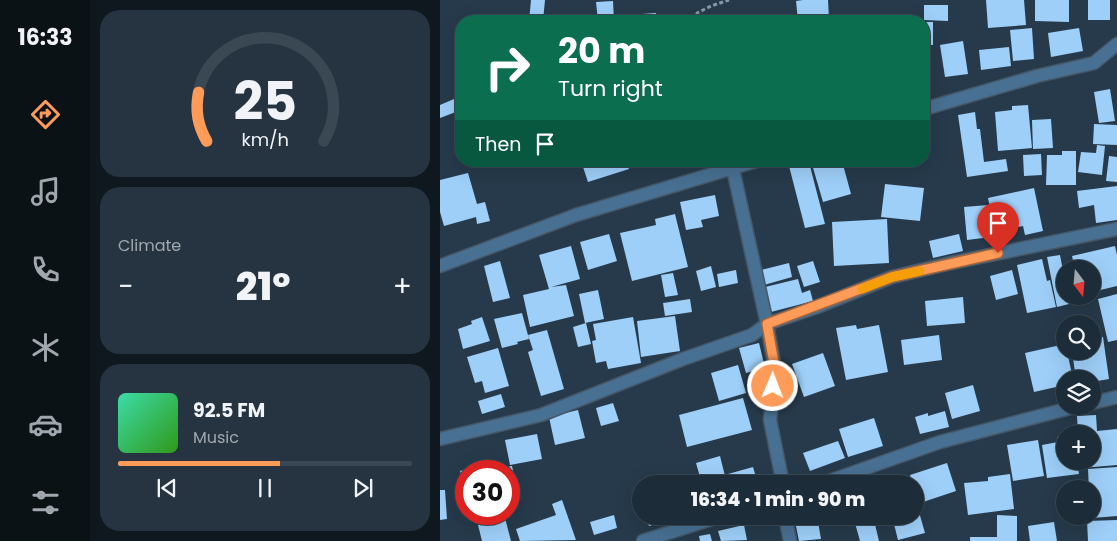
<!DOCTYPE html>
<html lang="en">
<head>
<meta charset="utf-8">
<style>
  :root { --surface:#1c2c38; --page:#253440; --text:#f1f3f6; --muted:#a0a7ae; --line:#3a4853; --accent:#ff9b59 }
  body { margin:0; font-family:Poppins,sans-serif; background:var(--page); color:var(--text); height:100vh; display:flex; flex-direction:column; font-size:19px; white-space:nowrap }
  * { box-sizing:border-box; margin:0 }
  p { font-size:16px; color:var(--muted) }
  .icon { flex:none; width:28px; height:28px; fill:none; stroke:currentColor; stroke-width:2; stroke-linecap:round; stroke-linejoin:round }
  .map { position:relative; flex:1; overflow:hidden }
  .side { display:flex; flex-direction:column; gap:10px; padding:10px; background:#0f181f; width:350px }
  .side>* { flex:none }
  .hud { position:absolute; left:15px; top:15px; width:475px; height:152px; border-radius:20px; box-shadow:0 5px 20px #0002,0 0 0 1px var(--line); background:#0b6e4f; color:#fff; overflow:hidden }
  .needle { width:32px; rotate:164deg }
  .buttons { position:absolute; left:616px; top:260px; display:grid; gap:10px }
  .buttons a { display:grid; place-items:center; width:45px; height:45px; border-radius:50%; background:var(--surface); box-shadow:0 5px 20px #0002,0 0 0 1px var(--line); font-size:25px }
  .speed { position:absolute; left:15px; top:460px; display:flex; gap:10px; font-size:25px; font-weight:700; text-align:center }
  .speed>* { display:grid; place-content:center; width:65px; height:65px; border-radius:50%; background:var(--surface); box-shadow:0 5px 20px #0002,0 0 0 1px var(--line); line-height:1 }
  .speed .limit { border:8px solid #d22; background:#fff; color:#111 }
  .pin { position:absolute; display:grid; place-items:center; width:42px; height:42px; color:#fff; margin:-51px -21px; border-radius:50% 50% 50% 0; rotate:-45deg; box-shadow:0 0 5px #0007 }
  .pin .icon { rotate:45deg }
  .me { position:absolute; width:55px; margin:-28px; rotate:1deg; stroke-linejoin:round; filter:drop-shadow(0 0 4px #0008) }
  .turn { display:flex; align-items:center; gap:18px; height:105px; padding:0 20px; font-size:22px }
  .turn .icon { width:65px; height:65px; stroke-width:2.5 }
  .turn b { display:block; font-size:35px; line-height:42px }
  .then { display:flex; align-items:center; height:48px; padding:0 20px; background:#0003; gap:10px; font-size:19px }
  .big { font-size:38px; font-weight:800; line-height:1.1 }
  .side .card { flex:1; display:flex; flex-direction:column; justify-content:center; gap:8px; min-width:0; padding:0 18px; border-radius:20px; background:var(--page) }
  .side .dial { align-items:center; gap:0 }
  .dial svg { height:130px; overflow:visible; fill:none; stroke:var(--line); stroke-width:7; stroke-linecap:round; text-anchor:middle }
  .dial text { fill:var(--text); stroke:none }
  .song { display:flex; align-items:center; gap:15px }
  .cover { width:60px; height:60px; border-radius:8px; background:linear-gradient(135deg,hsl(160 70% 55%),hsl(110 70% 35%)) }
  .played { height:5px; border-radius:2px; background:linear-gradient(90deg,var(--accent) 55%,var(--line) 55%) }
  .keys { display:flex; justify-content:space-around; direction:ltr }
  .heat { display:flex; justify-content:space-between; align-items:center; font-size:28px; direction:ltr }
  .trip { position:absolute; left:192px; top:475px; width:292px; height:50px; border-radius:25px; background:var(--surface); box-shadow:0 5px 20px #0002,0 0 0 1px var(--line); font-weight:800; line-height:50px; text-align:center }
  main { display:flex; flex:1; min-height:0 }
  .tab-bar { display:flex; flex-direction:column; width:90px; justify-content:space-around; align-items:center; background:#0b1216; color:var(--muted) }
  .tab-bar .icon { width:35px; height:35px }
  .tab-bar .on { color:var(--accent) }
  .tab-bar b { font-size:22px; color:var(--text) }
  .map>svg:first-child { display:block }
  .building { fill:#9ecff8 }
  .lines { fill:none; stroke-linecap:round; stroke-linejoin:round }
  .street-casing { stroke:#455767; stroke-width:15 }
  .path { stroke:#8797a5; stroke-width:3; stroke-dasharray:4 2.5; stroke-linecap:butt }
  .street { stroke:#487092; stroke-width:12 }
  .route-casing { stroke:#a6653a; stroke-width:12 }
  .route { stroke:#ff9b59; stroke-width:9 }
  .slow { stroke:#f59e0b; stroke-width:9 }
</style>
</head>
<body>
<main>
<nav class="tab-bar">
<b>16:33</b>
<svg class="icon on" aria-label="directions" viewBox="0 0 24 24"><path d="M12 3l9 9-9 9-9-9zM9 14v-3h6M13 9l2 2-2 2"/></svg>
<svg class="icon" aria-label="music" viewBox="0 0 24 24"><path d="M9 18V5l10-2v13"/><circle cx="6" cy="18" r="3"/><circle cx="16" cy="16" r="3"/></svg>
<svg class="icon" aria-label="phone" viewBox="0 0 24 24"><path d="M5 4h4l2 5-3 2q2 4 5 5l2-3 5 2v4C11 20 4 13 5 4z"/></svg>
<svg class="icon" aria-label="climate" viewBox="0 0 24 24"><path d="M12 3v18M4 7l16 10M4 17L20 7"/></svg>
<svg class="icon" aria-label="car" viewBox="0 0 24 24"><path d="M5 17H2v-5l4-1 3-4h7l3 4 3 1v5h-3M9 17h6M6 11h13"/><circle cx="7" cy="17" r="2"/><circle cx="17" cy="17" r="2"/></svg>
<svg class="icon" aria-label="filters" viewBox="0 0 24 24"><path d="M4 7h16M4 17h16"/><circle cx="9" cy="7" r="2"/><circle cx="15" cy="17" r="2"/></svg>
</nav>
<section class="side">
<div class="card dial"><svg viewBox="0 0 100 80">
<path d="M14 69A42 42 0 1 1 86 69"/>
<path d="M14 69A42 42 0 0 1 9 39" stroke="#ff9b59"/>
<text x="50" y="56" font-size="32" font-weight="700">25</text>
<text x="50" y="72" font-size="11">km/h</text>
</svg></div>
<div class="card"><p>Climate</p>
<div class="heat"><a>−</a><b class="big">21°</b><a>+</a></div>
</div>
<div class="card">
<div class="song"><i class="cover"></i><div><b>92.5 FM</b><p>Music</p></div></div>
<div class="played"></div>
<div class="keys"><svg class="icon" aria-label="previous" viewBox="0 0 24 24"><path d="M18 5L8 12l10 7zM5 5v14"/></svg><svg class="icon" aria-label="pause" viewBox="0 0 24 24"><path d="M8 5v14M16 5v14"/></svg><svg class="icon" aria-label="next" viewBox="0 0 24 24"><path d="M6 5l10 7-10 7zM19 5v14"/></svg></div>
</div>
</section>
<div class="map">
<svg width="677" height="541" viewBox="0 0 677 541">
  <rect width="100%" height="100%" fill="#263a4b"/>
  <path class="building" d="M91 0H105L103 21H89Z
    M363 0H388L389 19 358 21 356 1Z
    M546 0H584L586 25 548 28Z
    M595 0H629V22L595 21Z
    M648 0H670V20H648Z
    M173 1 174 21H158L156 2Z
    M484 5H508V21L484 20Z
    M216 13V21H202V14Z
    M484 22H493V45H484Z
    M592 28 594 59 573 61 570 30Z
    M639 28 643 51 611 57 608 33Z
    M523 41 528 74 505 77 500 45Z
    M569 47 571 66 541 70 539 50Z
    M670 89 675 121 659 123 654 92Z
    M21 96V110L0 118V105Z
    M588 105 592 148 558 151 555 112 572 110V106Z
    M535 112 537 129H540L544 162 566 159 568 171 527 177 518 115Z
    M611 119 613 148 593 149 592 120Z
    M654 124 677 125V145L653 144Z
    M657 145 665 146 662 175 638 172 641 152 656 153Z
    M622 151H636V185H606L607 155H622Z
    M601 154 602 175 584 176 583 155Z
    M669 156 677 157V182L666 181Z
    M141 161H186L189 169 148 182Z
    M199 161H225V162L201 168Z
    M371 161H402L411 194 383 202Z
    M363 162 365 168 370 166 385 224 365 228 349 166Z
    M28 173 37 204 45 202 50 221 37 224 36 217 4 226 0 212V180Z
    M445 184 484 188 480 221 441 217Z
    M677 186V220L656 223 654 205 639 208 637 191Z
    M594 188 603 231 585 235 583 226 555 232 548 198Z
    M275 195 279 216 261 220 263 227 246 230 240 202Z
    M548 205 551 237 527 240 524 207Z
    M235 214 248 267 192 281 180 233 216 225 215 219Z
    M447 219 449 263 394 266 392 222Z
    M169 234 177 261 148 270 140 242Z
    M519 234 523 251 493 258 489 241Z
    M131 246 140 279 111 287 126 285 134 316 90 327 83 295 109 289 99 255Z
    M675 246 677 255V286L652 292V269H635L632 256Z
    M620 255 625 281V296H628L629 304 617 307 607 257Z
    M602 259 607 281 610 280 616 307 587 313 577 265Z
    M60 261 70 298 53 302 44 266Z
    M373 261 380 282 364 287 357 266Z
    M349 263 352 277 324 285 321 270Z
    M271 266 276 287 261 291 256 271Z
    M296 270 298 283 279 287 277 274Z
    M572 270 578 294 556 300 550 276Z
    M233 273 238 295 225 297 221 275Z
    M358 279 362 293 370 290 373 301 331 312 325 287Z
    M158 290 164 319 145 323 139 294Z
    M677 294V340L668 342 658 299Z
    M523 297 525 323 487 326 485 301Z
    M250 299 252 312 225 316 223 303Z
    M82 313 89 339 77 342 78 344 62 348 54 319Z
    M235 316 240 351 201 357 197 321Z
    M42 317 50 341 23 349 18 329 32 324 31 321Z
    M193 317 201 363 168 369 166 361 156 363 152 341 156 340 153 324Z
    M146 323 151 344 138 347 133 327Z
    M416 325 417 329 439 325 448 372 406 380 396 328Z
    M107 330 124 389 101 396 88 352 93 350 88 335Z
    M499 335 502 360 464 365 461 340Z
    M663 337 669 379 652 382V379H636L632 351H652V339Z
    M319 343 325 368 306 373 299 348Z
    M625 344V351H627L633 379H625V385L594 392 585 353Z
    M58 348 69 386 45 393 42 381 35 383 27 357Z
    M383 353 395 386 364 397 352 364Z
    M298 365 306 393 279 401 271 373Z
    M533 385 540 411 512 419 505 393Z
    M61 394 65 407 42 414 38 401Z
    M303 398 312 430 247 447 239 415Z
    M173 403 179 421 161 426 156 408Z
    M138 410 145 438 115 445 109 417Z
    M505 411 509 427 480 434 475 417 488 413V416Z
    M656 415 657 431 677 429V465L641 468V461H652V434H638L637 416Z
    M434 418 443 446 408 457 399 429Z
    M97 434 102 459 70 465 65 440Z
    M625 436V461H637L639 474 607 478 602 445 618 442 617 437Z
    M598 440 604 476 573 481 567 445Z
    M398 441 405 458 370 471 363 453Z
    M280 456 287 484H262L256 463Z
    M507 463 516 491 480 503 476 493V484H473L470 475Z
    M37 466 38 471H26V492L20 471Z
    M72 466 78 495 69 496V471L53 470Z
    M313 467 318 484H291L288 474Z
    M677 467V516L652 518V489H649L648 469Z
    M570 474 574 509 528 515 524 483 548 481V477Z
    M0 490H5L7 519 0 520Z
    M122 500 136 540 80 541 76 529 116 515 112 504Z
    M479 512 485 533 458 540 453 520 465 516H476V513Z
    M174 515 177 528 154 535 150 522Z
    M557 515 577 516V541H530V537H557Z
    M206 516H241V517L209 526Z
    M354 516H377L381 539 359 541Z
    M413 516H433L439 541H420Z
    M65 518 71 541H42L38 525Z
    M677 520V541H648L647 521Z
    M614 522 617 541H590L588 526Z
    M304 525 307 540 281 541 278 531Z
    M270 534 272 541H260L259 536Z"/>
  <g class="lines">
    <defs>
      <path id="street" d="M484 109 597 76 654 63 677 44
        M293 169 327 324 335 369 330 420 343 484
        M0 266 136 215 316 161
        M652 403 677 397
        M0 439 101 415 243 359 312 335 327 324 377 307 452 277 511 263 677 229
        M381 484 500 442 638 406
        M345 516 350 541
        M203 541 281 516"/>
    </defs>
    <use href="#street" class="street-casing"/>
    <path class="path" d="M258 21 257 13 271 6 289 0"/>
    <use href="#street" class="street"/>
  </g>
  <g class="lines">
    <defs>
      <path id="route" d="M333 386 335 369 327 324 452 277 558 253"/>
    </defs>
    <use href="#route" class="route-casing"/>
    <use href="#route" class="route"/>
    <path class="slow" d="M422 289 452 277 480 271"/>
  </g>
</svg>
<div class="buttons">
<a><svg class="needle" viewBox="-14 -14 28 28"><path d="M0-13l5 13h-10z" fill="#e53935"/><path d="M0 13l5-13h-10z" fill="#a0a7ae"/></svg></a>
<a><svg class="icon" aria-label="search" viewBox="0 0 24 24"><circle cx="10" cy="10" r="6"/><path d="M15 15l6 6"/></svg></a>
<a><svg class="icon" aria-label="layers" viewBox="0 0 24 24"><path d="M12 4l9 5-9 5-9-5zM3 14l9 5 9-5"/></svg></a>
<a>+</a>
<a>−</a>
</div>
<div class="speed"><div class="limit">30</div></div>
<div class="pin" style="left:558px;top:253px;background:#d93025"><svg class="icon" aria-label="arrive" viewBox="0 0 24 24"><path d="M6 21V4h12l-3 4 3 4H6"/></svg></div>
<svg class="me" style="left:333px;top:386px" viewBox="-20 -20 40 40"><circle r="17" fill="#ff9b59" stroke="#fff" stroke-width="3"/><path d="M0-11L8 9 0 5-8 9z" fill="#fff"/></svg>
<div class="trip">16:34 · 1 min · 90 m</div>
<div class="hud">
<div class="turn"><svg class="icon" aria-label="right" viewBox="0 0 24 24"><path d="M7 20v-9h11M14 6l5 5-5 5"/></svg><div><b>20 m</b>Turn right</div></div>
<div class="then">Then<svg class="icon" aria-label="arrive" viewBox="0 0 24 24"><path d="M6 21V4h12l-3 4 3 4H6"/></svg></div>
</div>
</div>
</main>
</body>
</html>
